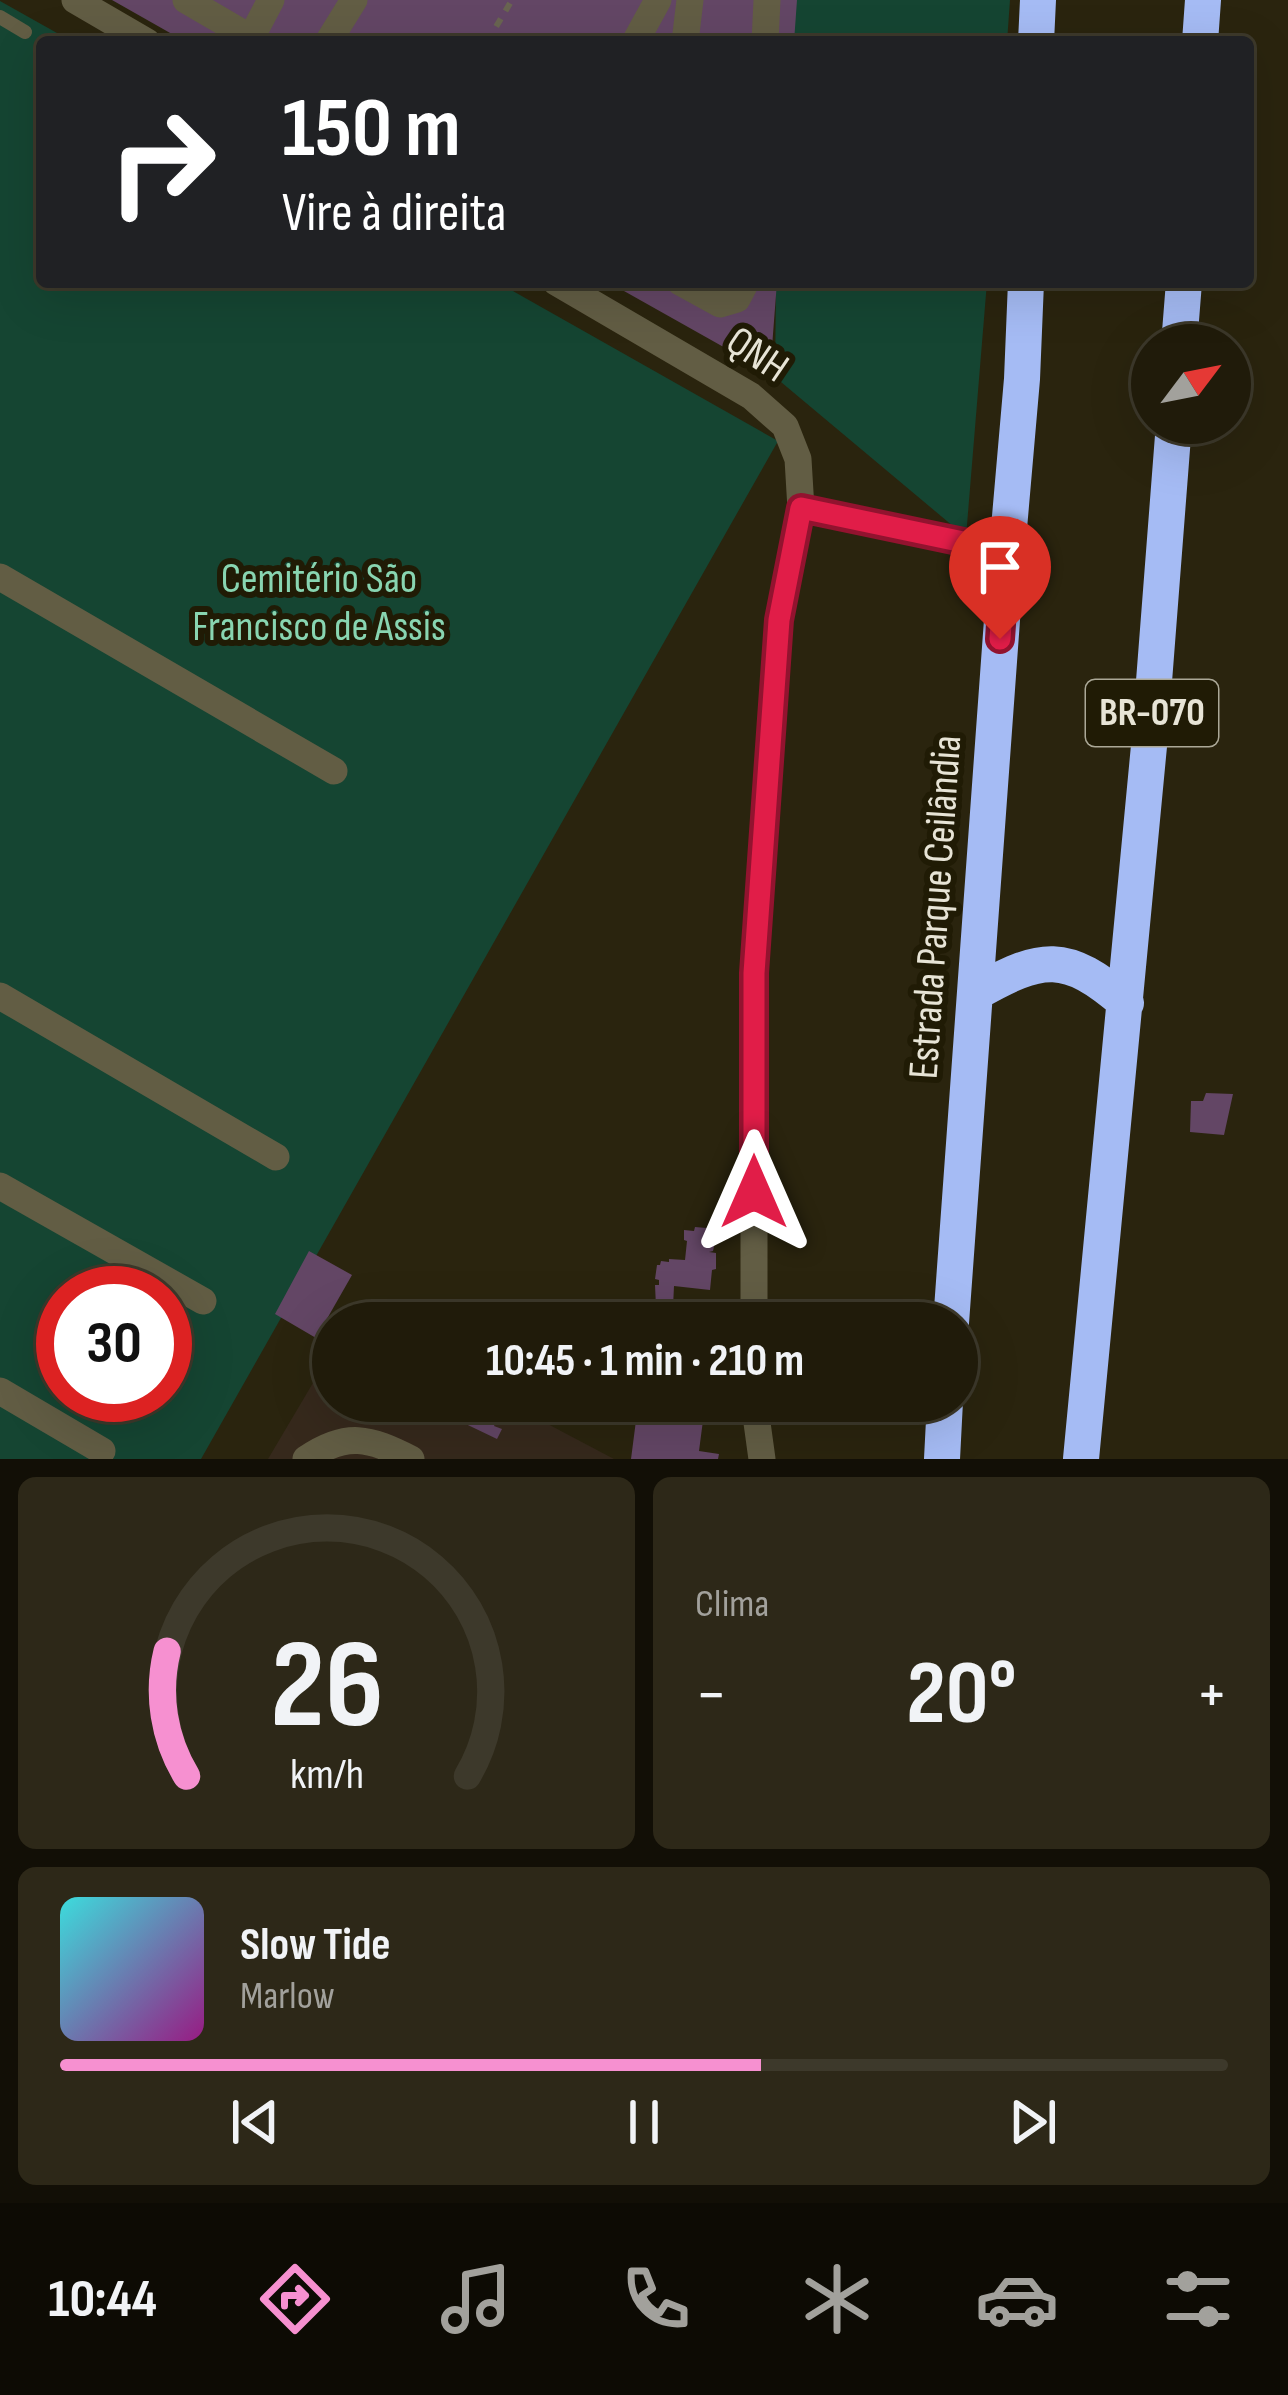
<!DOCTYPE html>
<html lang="pt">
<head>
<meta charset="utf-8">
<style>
  :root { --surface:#201b0a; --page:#2d2818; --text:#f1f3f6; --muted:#a2a19c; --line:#3d392b; --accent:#f690d0 }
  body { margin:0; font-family:"Sofia Sans Condensed",sans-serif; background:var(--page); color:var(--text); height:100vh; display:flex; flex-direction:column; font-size:45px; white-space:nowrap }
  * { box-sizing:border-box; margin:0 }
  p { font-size:39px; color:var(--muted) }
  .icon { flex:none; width:66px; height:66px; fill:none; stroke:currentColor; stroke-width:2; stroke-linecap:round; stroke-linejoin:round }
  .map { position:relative; height:1459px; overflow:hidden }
  .side { display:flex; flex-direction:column; gap:18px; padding:18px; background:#120f06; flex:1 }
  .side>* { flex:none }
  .hud { position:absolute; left:36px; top:36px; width:1218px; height:252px; border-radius:12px; box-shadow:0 12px 48px #0002,0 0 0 3px var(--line); background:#202124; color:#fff; overflow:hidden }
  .needle { width:78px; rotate:58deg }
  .buttons { position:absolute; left:1131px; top:324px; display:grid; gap:24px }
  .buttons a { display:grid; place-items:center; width:120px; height:120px; border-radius:50%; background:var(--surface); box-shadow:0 12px 48px #0002,0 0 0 3px var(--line); font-size:60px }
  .speed { position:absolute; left:36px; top:1266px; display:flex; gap:24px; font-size:60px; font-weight:700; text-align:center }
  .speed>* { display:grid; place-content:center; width:156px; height:156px; border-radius:50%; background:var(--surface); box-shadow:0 12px 48px #0002,0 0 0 3px var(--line); line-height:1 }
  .speed .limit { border:18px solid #d22; background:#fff; color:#111 }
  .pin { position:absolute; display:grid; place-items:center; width:102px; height:102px; color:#fff; margin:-123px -51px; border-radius:50% 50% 50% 0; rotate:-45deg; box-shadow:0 0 12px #0007 }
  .pin .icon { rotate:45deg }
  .me { position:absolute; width:132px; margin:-66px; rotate:0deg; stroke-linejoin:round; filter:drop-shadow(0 0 9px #0008) }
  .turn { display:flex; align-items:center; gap:42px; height:252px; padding:0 48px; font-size:54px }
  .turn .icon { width:156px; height:156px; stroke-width:2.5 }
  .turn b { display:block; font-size:84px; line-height:102px }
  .big { font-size:90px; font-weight:700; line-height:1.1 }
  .side .tile { flex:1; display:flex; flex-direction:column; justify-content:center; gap:18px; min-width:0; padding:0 42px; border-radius:18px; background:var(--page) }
  .side .dial { align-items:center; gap:0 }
  .dial svg { height:312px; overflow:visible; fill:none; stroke:var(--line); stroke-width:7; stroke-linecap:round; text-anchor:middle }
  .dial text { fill:var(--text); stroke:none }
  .song { display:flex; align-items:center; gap:36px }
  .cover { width:144px; height:144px; border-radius:18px; background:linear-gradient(135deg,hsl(180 70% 55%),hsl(310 70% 35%)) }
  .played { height:12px; border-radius:6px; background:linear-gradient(90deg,var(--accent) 60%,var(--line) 60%) }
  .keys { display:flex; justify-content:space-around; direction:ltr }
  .heat { display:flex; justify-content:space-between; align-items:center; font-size:66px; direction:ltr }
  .side .tiles { flex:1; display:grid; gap:18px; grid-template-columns:1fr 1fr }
  .tile:last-child { grid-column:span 2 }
  .trip { position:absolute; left:312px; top:1302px; width:666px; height:120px; border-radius:60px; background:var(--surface); box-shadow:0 12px 48px #0002,0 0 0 3px var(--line); font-weight:700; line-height:120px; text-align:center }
  .menu { display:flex; height:192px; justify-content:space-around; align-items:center; background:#0d0b04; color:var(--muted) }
  .menu .icon { width:84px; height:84px }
  .menu .current { color:var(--accent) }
  .menu b { font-size:54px; color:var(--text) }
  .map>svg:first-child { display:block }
  .industrial { fill:#36291c }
  .green { fill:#154532; fill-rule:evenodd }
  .building { fill:#634665 }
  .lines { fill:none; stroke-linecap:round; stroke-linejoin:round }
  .path { stroke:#696451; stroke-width:6; stroke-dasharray:9 9; stroke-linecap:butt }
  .lane { stroke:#625d44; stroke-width:14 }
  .street { stroke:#625d44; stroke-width:27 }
  .highway { stroke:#a5bbf4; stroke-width:36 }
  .route-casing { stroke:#92132f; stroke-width:30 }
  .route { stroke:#e11d48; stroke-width:21 }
  .labels { text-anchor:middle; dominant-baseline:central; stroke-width:12; stroke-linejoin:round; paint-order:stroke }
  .shield { fill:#201b05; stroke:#aba897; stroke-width:3 }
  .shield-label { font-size:39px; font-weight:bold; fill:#e7e4d6 }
  .street-label { font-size:42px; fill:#e7e4d6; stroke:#201b05 }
  .park-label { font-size:42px; fill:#88d5b1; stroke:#201b05 }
</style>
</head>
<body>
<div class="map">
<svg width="1288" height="1459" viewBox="0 0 1288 1459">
  <rect width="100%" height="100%" fill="#2a240e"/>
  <path class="industrial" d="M333 1349V1401H504L614 1459H268Z"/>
  <path class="green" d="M780 0H1010L1007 42H779Z
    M0 1 73 42H42V282H497L778 441 201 1459H0ZM63 1293H165V1395H63Z
    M776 282H987L966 537 775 377Z"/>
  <path class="building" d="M112 0H797L794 42H186Z
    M608 282H777L770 373Z
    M1206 1093 1233 1094 1224 1135 1190 1132 1191 1101H1203Z
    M695 1227 718 1229 713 1251 709 1252 716 1253V1269L712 1270 710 1290 674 1286 673 1307H656L655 1285H659V1280L655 1279 657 1265H660L661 1261 669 1262V1259L685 1260 687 1241 684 1240V1230L694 1231Z
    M309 1251 352 1275 316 1338 275 1314Z
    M654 1311V1323H635L634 1312Z
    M454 1401H465L498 1417 494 1426 502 1429 497 1439 447 1415Z
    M675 1401 705 1405 699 1451 719 1454 718 1459H631L638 1405 651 1406 650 1415H665L673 1414Z"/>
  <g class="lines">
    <path class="path" d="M487 42 512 0"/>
    <path class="lane" d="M0 17 25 32"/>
    <path class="street" d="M75 0 147 42
      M186 0 258 42
      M251 38 271 0
      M328 42 354 0
      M635 42 658 0
      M685 42 690 0
      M765 42 767 0
      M556 282 751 396 785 426 798 459 801 509 779 620 754 973V1323
      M680 282 720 304 737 299 746 282
      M801 509 1007 551
      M0 577 334 771
      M0 996 276 1157
      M0 1186 203 1301
      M0 1391 102 1451
      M754 1401 762 1459
      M306 1459C347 1431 369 1438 411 1459"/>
    <path class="highway" d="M1036 42 1038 0
      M1200 42 1203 0
      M1179 345 1184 282
      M975 993C1042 955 1066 951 1126 1003
      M951 1323 1007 551 1022 379 1026 282
      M942 1459 945 1401
      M1081 1459 1149 746 1174 423"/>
  </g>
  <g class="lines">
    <defs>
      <path id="route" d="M754 1192V973L779 620 801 508 1006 551 1000 639"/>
    </defs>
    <use href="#route" class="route-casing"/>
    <use href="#route" class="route"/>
  </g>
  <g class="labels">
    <rect class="shield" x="1086" y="680" width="132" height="66" rx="9"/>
    <g class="shield-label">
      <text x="1152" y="713">BR-070</text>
    </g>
    <g class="street-label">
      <text transform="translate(757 355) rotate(34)">QNH</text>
      <text transform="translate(936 907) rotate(-86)">Estrada Parque Ceilândia</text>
    </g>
    <g class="park-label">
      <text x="319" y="579">Cemitério São<tspan x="319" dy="48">Francisco de Assis</tspan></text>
    </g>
  </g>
</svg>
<div class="buttons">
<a><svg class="needle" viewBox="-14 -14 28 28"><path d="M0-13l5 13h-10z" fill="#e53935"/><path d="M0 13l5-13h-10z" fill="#a2a19c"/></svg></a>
</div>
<div class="speed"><div class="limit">30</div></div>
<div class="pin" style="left:1000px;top:639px;background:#d93025"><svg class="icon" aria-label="arrive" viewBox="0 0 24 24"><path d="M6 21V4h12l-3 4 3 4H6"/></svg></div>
<svg class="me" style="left:754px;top:1192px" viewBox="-20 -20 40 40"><path d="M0-17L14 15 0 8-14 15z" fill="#e11d48" stroke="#fff" stroke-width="4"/></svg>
<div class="trip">10:45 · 1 min · 210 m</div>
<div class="hud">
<div class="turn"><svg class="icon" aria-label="right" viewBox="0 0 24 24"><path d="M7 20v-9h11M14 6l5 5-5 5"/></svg><div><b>150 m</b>Vire à direita</div></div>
</div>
</div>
<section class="side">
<div class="tiles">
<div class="tile dial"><svg viewBox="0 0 100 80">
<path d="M14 69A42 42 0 1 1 86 69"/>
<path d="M14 69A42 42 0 0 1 9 37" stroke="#f690d0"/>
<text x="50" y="56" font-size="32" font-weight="700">26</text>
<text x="50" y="72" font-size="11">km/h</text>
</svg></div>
<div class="tile"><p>Clima</p>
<div class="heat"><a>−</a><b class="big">20°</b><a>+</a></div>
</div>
<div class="tile">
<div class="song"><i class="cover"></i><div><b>Slow Tide</b><p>Marlow</p></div></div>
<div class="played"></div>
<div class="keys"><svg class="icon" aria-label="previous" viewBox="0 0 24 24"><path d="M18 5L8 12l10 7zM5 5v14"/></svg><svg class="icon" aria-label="pause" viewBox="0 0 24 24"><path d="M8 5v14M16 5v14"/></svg><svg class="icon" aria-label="next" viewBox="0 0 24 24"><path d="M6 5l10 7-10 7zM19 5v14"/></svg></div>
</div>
</div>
</section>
<nav class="menu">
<b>10:44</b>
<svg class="icon current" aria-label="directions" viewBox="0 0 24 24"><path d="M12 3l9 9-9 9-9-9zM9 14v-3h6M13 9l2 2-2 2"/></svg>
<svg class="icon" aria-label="music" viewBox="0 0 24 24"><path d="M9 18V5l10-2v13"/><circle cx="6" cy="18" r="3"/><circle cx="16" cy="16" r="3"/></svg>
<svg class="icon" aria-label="phone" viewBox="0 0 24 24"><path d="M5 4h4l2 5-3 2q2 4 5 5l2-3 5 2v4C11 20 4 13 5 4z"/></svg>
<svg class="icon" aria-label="climate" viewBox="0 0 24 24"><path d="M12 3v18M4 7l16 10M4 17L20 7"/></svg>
<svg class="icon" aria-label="car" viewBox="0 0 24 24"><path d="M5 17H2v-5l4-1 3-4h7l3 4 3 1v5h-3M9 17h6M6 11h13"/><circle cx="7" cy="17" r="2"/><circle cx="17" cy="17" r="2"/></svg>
<svg class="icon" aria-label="filters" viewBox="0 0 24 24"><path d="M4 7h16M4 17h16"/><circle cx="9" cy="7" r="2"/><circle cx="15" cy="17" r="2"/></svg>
</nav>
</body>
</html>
